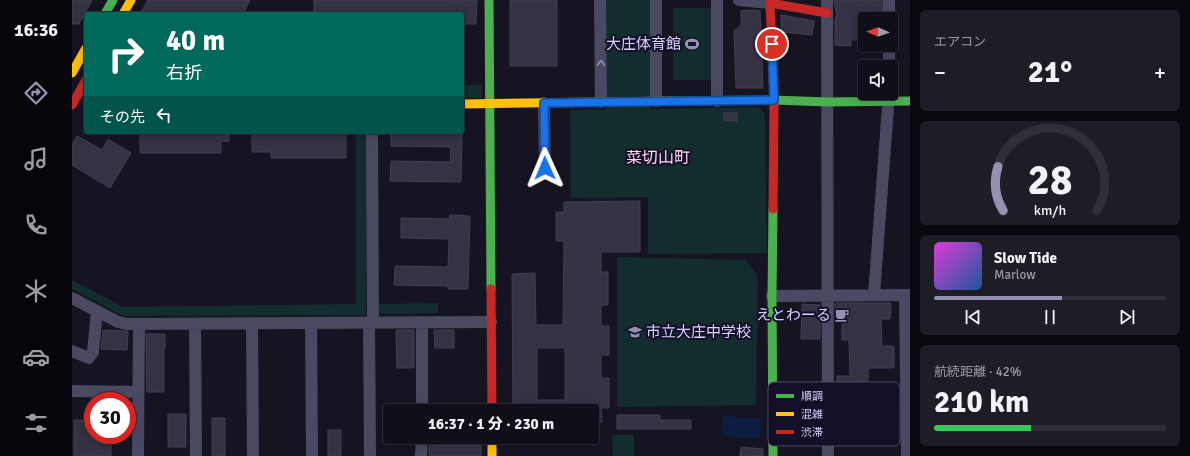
<!DOCTYPE html>
<html lang="ja">
<head>
<meta charset="utf-8">
<style>
  :root { --surface:#100f19; --page:#1e1d26; --text:#f1f3f6; --muted:#9c9ca2; --line:#302f38; --accent:#9591b1 }
  body { margin:0; font-family:Signika,"Noto Sans JP",sans-serif; background:var(--page); color:var(--text); height:100vh; display:flex; flex-direction:column; font-size:15px; white-space:nowrap }
  * { box-sizing:border-box; margin:0 }
  p { font-size:13px; color:var(--muted) }
  .icon { flex:none; width:22px; height:22px; fill:none; stroke:currentColor; stroke-width:2; stroke-linecap:round; stroke-linejoin:round }
  .map { position:relative; flex:1; overflow:hidden }
  .details { display:flex; flex-direction:column; gap:10px; padding:10px; background:#09080e; width:280px }
  .details>* { flex:none }
  .hud { position:absolute; left:12px; top:12px; width:380px; height:122px; border-radius:4px; box-shadow:0 2px 10px #0003,0 0 0 1px var(--line); background:#00695c; color:#fff; overflow:hidden }
  .needle { width:26px; rotate:272deg }
  .buttons { position:absolute; left:786px; top:12px; display:grid; gap:8px }
  .buttons a { display:grid; place-items:center; width:40px; height:40px; border-radius:4px; background:var(--surface); box-shadow:0 2px 10px #0003,0 0 0 1px var(--line); font-size:20px }
  .speed { position:absolute; left:12px; top:392px; display:flex; gap:8px; font-size:20px; font-weight:700; text-align:center }
  .speed>* { display:grid; place-content:center; width:52px; height:52px; border-radius:50%; background:var(--surface); box-shadow:0 2px 10px #0003,0 0 0 1px var(--line); line-height:1 }
  .speed .limit { border:6px solid #d22; background:#fff; color:#111 }
  .pin { position:absolute; display:grid; place-items:center; width:34px; height:34px; color:#fff; margin:-17px; border:2px solid #fff; border-radius:50%; box-shadow:0 1px 4px #0007 }
  .me { position:absolute; width:44px; margin:-22px; rotate:359deg; stroke-linejoin:round; filter:drop-shadow(0 0 3px #0008) }
  .turn { display:flex; align-items:center; gap:14px; height:84px; padding:0 16px; font-size:18px }
  .turn .icon { width:52px; height:52px; stroke-width:2.5 }
  .turn b { display:block; font-size:28px; line-height:34px }
  .then { display:flex; align-items:center; height:38px; padding:0 16px; background:#0003; gap:8px; font-size:15px }
  .big { font-size:30px; font-weight:800; line-height:1.1 }
  .details .widget { flex:1; display:flex; flex-direction:column; justify-content:center; gap:6px; min-width:0; padding:0 14px; border-radius:6px; background:var(--page) }
  .details .dial { align-items:center; gap:0 }
  .dial svg { height:104px; overflow:visible; fill:none; stroke:var(--line); stroke-width:7; stroke-linecap:round; text-anchor:middle }
  .dial text { fill:var(--text); stroke:none }
  .song { display:flex; align-items:center; gap:12px }
  .cover { width:48px; height:48px; border-radius:6px; background:linear-gradient(135deg,hsl(300 70% 55%),hsl(210 70% 35%)) }
  .played { height:4px; border-radius:2px; background:linear-gradient(90deg,var(--accent) 55%,var(--line) 55%) }
  .keys { display:flex; justify-content:space-around; direction:ltr }
  .heat { display:flex; justify-content:space-between; align-items:center; font-size:22px; direction:ltr }
  .charge { height:6px; border-radius:3px; background:linear-gradient(90deg,#34c759 42%,var(--line) 0) }
  .trip { position:absolute; left:311px; top:404px; width:216px; height:40px; border-radius:4px; background:var(--surface); box-shadow:0 2px 10px #0003,0 0 0 1px var(--line); font-weight:800; line-height:40px; text-align:center }
  main { display:flex; flex:1; min-height:0 }
  .menu { display:flex; flex-direction:column; width:72px; justify-content:space-around; align-items:center; background:#06060a; color:var(--muted) }
  .menu .icon { width:28px; height:28px }
  .menu .active { color:var(--accent) }
  .menu b { font-size:18px; color:var(--text) }
  .map>svg:first-child { display:block }
  .green { fill:#132c2d }
  .water { fill:#0b1e41 }
  .building { fill:#343243; stroke:#433f54; fill-rule:evenodd }
  .lines { fill:none; stroke-linecap:round; stroke-linejoin:round }
  .street { stroke:#4a4962; stroke-width:12 }
  .fast { stroke:#4caf50; stroke-width:9 }
  .slow { stroke:#ffc107; stroke-width:9 }
  .jam { stroke:#c62828; stroke-width:9 }
  .oneway { stroke:#928eb0 }
  .route-casing { stroke:#114b97; stroke-width:10 }
  .route { stroke:#1a73e8; stroke-width:7 }
  .labels { text-anchor:middle; dominant-baseline:central; stroke-width:4; stroke-linejoin:round; paint-order:stroke }
  .poi-label { font-size:15px; fill:#d9d4ff; stroke:#130f26; text-anchor:end }
  .neighbourhood-label { font-size:16px; fill:#ffd6f0; stroke:#130f26 }
  .key { fill:#130f26; stroke:#4e4a67; stroke-width:1 }
  .key-label { font-size:11px; fill:#d9d4ff }
</style>
</head>
<body>
<main>
<nav class="menu">
<b>16:36</b>
<svg class="icon active" aria-label="directions" viewBox="0 0 24 24"><path d="M12 3l9 9-9 9-9-9zM9 14v-3h6M13 9l2 2-2 2"/></svg>
<svg class="icon" aria-label="music" viewBox="0 0 24 24"><path d="M9 18V5l10-2v13"/><circle cx="6" cy="18" r="3"/><circle cx="16" cy="16" r="3"/></svg>
<svg class="icon" aria-label="phone" viewBox="0 0 24 24"><path d="M5 4h4l2 5-3 2q2 4 5 5l2-3 5 2v4C11 20 4 13 5 4z"/></svg>
<svg class="icon" aria-label="climate" viewBox="0 0 24 24"><path d="M12 3v18M4 7l16 10M4 17L20 7"/></svg>
<svg class="icon" aria-label="car" viewBox="0 0 24 24"><path d="M5 17H2v-5l4-1 3-4h7l3 4 3 1v5h-3M9 17h6M6 11h13"/><circle cx="7" cy="17" r="2"/><circle cx="17" cy="17" r="2"/></svg>
<svg class="icon" aria-label="filters" viewBox="0 0 24 24"><path d="M4 7h16M4 17h16"/><circle cx="9" cy="7" r="2"/><circle cx="15" cy="17" r="2"/></svg>
</nav>
<div class="map">
<svg width="838" height="456" viewBox="0 0 838 456">
  <rect width="100%" height="100%" fill="#161421"/>
  <path class="green" d="M534 0H579V109L686 107 693 114 695 253 576 254V197L499 198 498 110 534 109Z
    M601 8H639V80H601Z
    M390 85H410V98H390Z
    M284 132H295L294 315 51 316 0 289V280L51 307 284 304Z
    M545 257 674 260 686 277 684 405 545 407Z
    M366 303V313L310 314 307 312V304Z
    M540 435H562V456H541Z
    M377 437H411V440H377Z"/>
  <path class="water" d="M651 416 690 419 688 439 650 436Z"/>
  <path class="building" d="M0 0H20L7 24H0Z
    M76 0H178L171 14H68Z
    M242 0H405L404 24H390V14H242Z
    M438 0H485V66H438Z
    M762 0H810V19H793V40H779V46L763 45V19L765 14 764 10 763 7Z
    M682 10 688 11 691 88H664L662 31 669 25V11Z
    M709 15 742 21 740 35 709 32Z
    M652 113H665V121L652 120Z
    M68 132H157V141H149V153H68Z
    M180 132H274V158H199V152H180Z
    M319 132H390L389 182 318 181 319 161 378 162 379 147 319 146Z
    M5 136 30 150 36 139 59 153 38 188 0 165V145Z
    M568 201V252H529V272H536V305H529V326H537V355H529V378H537V408H529L530 422H520V411H441L440 274 463 273 464 325H491L492 241H484V212H492V202ZM465 348H493V400H465Z
    M378 215 398 216 396 289H376V286L322 285 323 266 376 267 377 239 329 238V218L377 219Z
    M765 303H819L818 319H809L810 346H822V368H796V392H765V376H778L777 340H770V320H763V304Z
    M730 304 748 305V339H729Z
    M31 330 56 331 55 350 29 349Z
    M324 330H342V368H325Z
    M362 330H382V348H363Z
    M74 334H93V348H92V392H75Z
    M96 414H114V447H96Z
    M545 415H588V420H619V429H545Z
    M140 418H153V456H140Z
    M2 420H21V435H39V456H2Z
    M256 430H269V456H256Z
    M387 445H409V456H357V446Z
    M669 447 691 449V456H668Z"/>
  <g class="lines">
    <path class="street" d="M528 0 529 102
      M667 0 698 3V0
      M755 0 756 456
      M817 0V19
      M817 45V67
      M584 101V0
      M645 101V0
      M472 103 473 168
      M300 132 301 323
      M802 295 817 93
      M700 296 838 295
      M833 296 835 456
      M0 298 46 322 55 324 419 322
      M239 323 240 456
      M297 323 298 456
      M123 324 124 456
      M180 324 181 456
      M0 351 17 358 21 352 25 311
      M0 391 66 392
      M350 411V323
      M66 456 67 324
      M349 456 350 437"/>
    <path class="fast" d="M417 0 419 289
      M33 14 41 0
      M600 101 702 100 755 102 838 101
      M701 209 700 296 701 456"/>
    <path class="slow" d="M51 14 59 0
      M0 73 14 48
      M390 104 600 101
      M420 437V456"/>
    <path class="jam" d="M0 105 14 80
      M701 209 702 100 698 3 755 13
      M419 289 420 411"/>
  </g>
  <defs><path id="oneway-chevron" d="M-2-3.5L2.5 0L-2 3.5" fill="none" stroke-width="1.6" stroke-linecap="round" stroke-linejoin="round"/></defs>
  <use class="oneway" href="#oneway-chevron" transform="translate(529 63) rotate(-90)"/>
  <g class="lines">
    <defs>
      <path id="route" d="M473 168 472 103 702 100 700 44"/>
    </defs>
    <use href="#route" class="route-casing"/>
    <use href="#route" class="route"/>
  </g>
  <defs>
    <symbol id="stadium-bare" viewBox="-9 -9 18 18"><path d="M0-5a6.5 5 0 1 0 0 10a6.5 5 0 1 0 0-10ZM-3.5-1.8h7v3.6h-7Z" fill="#9591b1" stroke="#130f26" stroke-width="2.5" paint-order="stroke"/></symbol>
    <symbol id="cafe-bare" viewBox="-9 -9 18 18"><path d="M-5.5-4.5H6V0H3Q3 3.5 0 3.5H-2.5Q-5.5 3.5-5.5 0ZM3-3.2v2h1.7v-2ZM-6 4.5H4V6H-6Z" fill="#9591b1" stroke="#130f26" stroke-width="2.5" paint-order="stroke"/></symbol>
    <symbol id="school-bare" viewBox="-9 -9 18 18"><path d="M0-5L7-2L0 1L-7-2ZM-4 1L0 2.5L4 1V4Q0 6-4 4Z" fill="#9591b1" stroke="#130f26" stroke-width="2.5" paint-order="stroke"/></symbol>
  </defs>
  <g fill-rule="evenodd">
    <use href="#stadium-bare" x="610" y="34" width="20" height="20"/>
    <use href="#cafe-bare" x="760" y="305" width="20" height="20"/>
    <use href="#school-bare" x="553" y="322" width="20" height="20"/>
  </g>
  <g class="labels">
    <g class="poi-label">
      <text x="609" y="44">大庄体育館</text>
      <text x="759" y="315">えとわーる</text>
      <text x="574" y="332" text-anchor="start">市立大庄中学校</text>
    </g>
    <g class="neighbourhood-label">
      <text x="586" y="158">菜切山町</text>
    </g>
  </g>
  <rect x="696" y="382" width="132" height="64" rx="6" class="key"/>
  <rect x="704" y="394" width="18" height="4" fill="#4caf50"/>
  <rect x="704" y="412" width="18" height="4" fill="#ffc107"/>
  <rect x="704" y="430" width="18" height="4" fill="#c62828"/>
  <g class="key-label">
    <text x="729" y="400">順調</text>
    <text x="729" y="418">混雑</text>
    <text x="729" y="436">渋滞</text>
  </g>
</svg>
<div class="buttons">
<a><svg class="needle" viewBox="-14 -14 28 28"><path d="M0-13l5 13h-10z" fill="#e53935"/><path d="M0 13l5-13h-10z" fill="#9c9ca2"/></svg></a>
<a><svg class="icon" aria-label="sound" viewBox="0 0 24 24"><path d="M4 9h4l5-4v14l-5-4H4zM17 9q2 3 0 6"/></svg></a>
</div>
<div class="speed"><div class="limit">30</div></div>
<div class="pin" style="left:700px;top:44px;background:#d93025"><svg class="icon" aria-label="arrive" viewBox="0 0 24 24"><path d="M6 21V4h12l-3 4 3 4H6"/></svg></div>
<svg class="me" style="left:473px;top:168px" viewBox="-20 -20 40 40"><path d="M0-17L14 15 0 8-14 15z" fill="#1a73e8" stroke="#fff" stroke-width="4"/></svg>
<div class="trip">16:37 · 1 分 · 230 m</div>
<div class="hud">
<div class="turn"><svg class="icon" aria-label="right" viewBox="0 0 24 24"><path d="M7 20v-9h11M14 6l5 5-5 5"/></svg><div><b>40 m</b>右折</div></div>
<div class="then">その先<svg class="icon" aria-label="left" viewBox="0 0 24 24"><path d="M17 20v-9H6M10 6l-5 5 5 5"/></svg></div>
</div>
</div>
<section class="details">
<div class="widget"><p>エアコン</p>
<div class="heat"><a>−</a><b class="big">21°</b><a>+</a></div>
</div>
<div class="widget dial"><svg viewBox="0 0 100 80">
<path d="M14 69A42 42 0 1 1 86 69"/>
<path d="M14 69A42 42 0 0 1 10 35" stroke="#9591b1"/>
<text x="50" y="56" font-size="32" font-weight="700">28</text>
<text x="50" y="72" font-size="11">km/h</text>
</svg></div>
<div class="widget">
<div class="song"><i class="cover"></i><div><b>Slow Tide</b><p>Marlow</p></div></div>
<div class="played"></div>
<div class="keys"><svg class="icon" aria-label="previous" viewBox="0 0 24 24"><path d="M18 5L8 12l10 7zM5 5v14"/></svg><svg class="icon" aria-label="pause" viewBox="0 0 24 24"><path d="M8 5v14M16 5v14"/></svg><svg class="icon" aria-label="next" viewBox="0 0 24 24"><path d="M6 5l10 7-10 7zM19 5v14"/></svg></div>
</div>
<div class="widget"><p>航続距離 · 42%</p><b class="big">210 km</b><div class="charge"></div></div>
</section>
</main>
</body>
</html>
